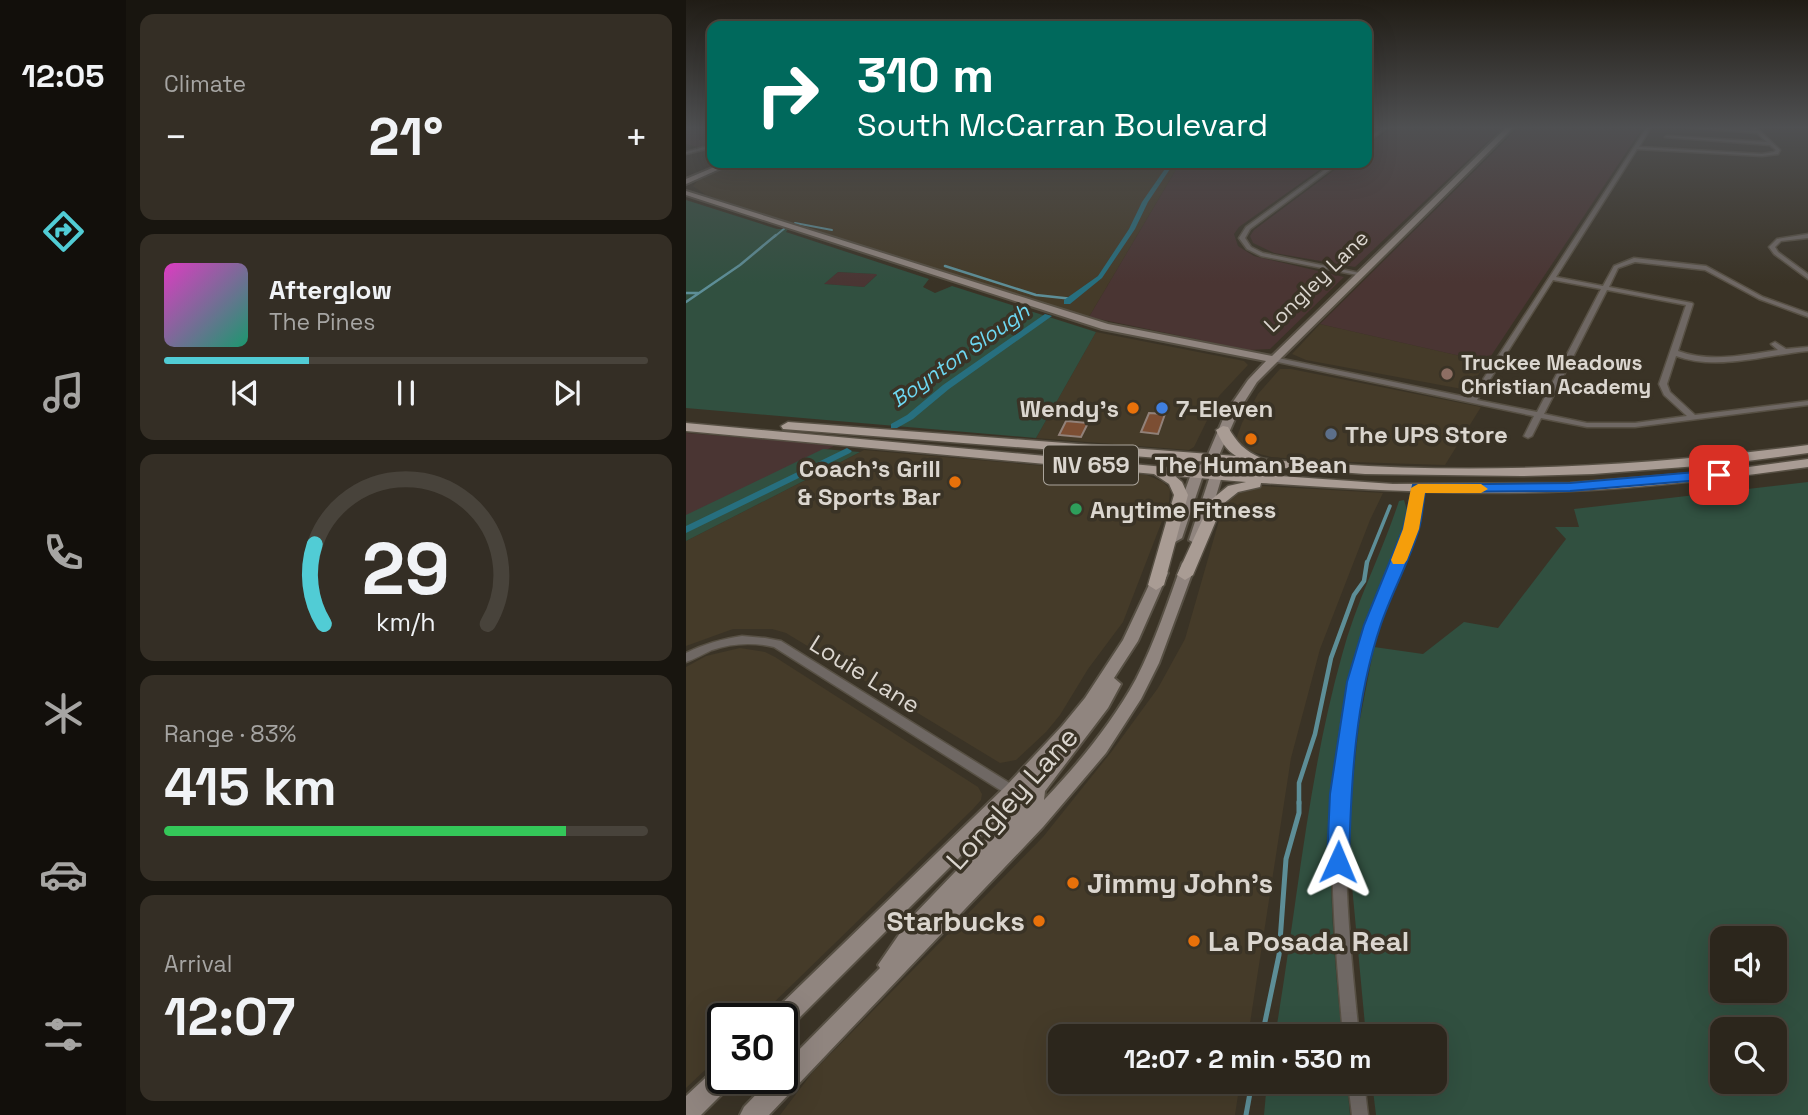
<!DOCTYPE html>
<html lang="en">
<head>
<meta charset="utf-8">
<style>
  :root { --surface:#2c261c; --page:#342e25; --text:#f1f3f6; --muted:#a6a5a3; --line:#48433b; --accent:#51ccd5 }
  body { margin:0; font-family:"Space Grotesk",sans-serif; background:var(--page); color:var(--text); height:100vh; display:flex; flex-direction:column; font-size:26px; white-space:nowrap }
  * { box-sizing:border-box; margin:0 }
  p { font-size:23px; color:var(--muted) }
  .icon { flex:none; width:38px; height:38px; fill:none; stroke:currentColor; stroke-width:2; stroke-linecap:round; stroke-linejoin:round }
  .map { position:relative; flex:1; overflow:hidden }
  .details { display:flex; flex-direction:column; gap:14px; padding:14px; background:#18150f; width:560px }
  .details>* { flex:none }
  .hud { position:absolute; left:21px; top:21px; width:665px; height:147px; border-radius:14px; box-shadow:0 7px 28px #0002,0 0 0 2px var(--line); background:#00695c; color:#fff; overflow:hidden }
  .fabs { position:absolute; left:1024px; top:926px; display:grid; gap:14px }
  .fabs a { display:grid; place-items:center; width:77px; height:77px; border-radius:14px; background:var(--surface); box-shadow:0 7px 28px #0002,0 0 0 2px var(--line); font-size:35px }
  .speed { position:absolute; left:21px; top:1003px; display:flex; gap:14px; font-size:35px; font-weight:700; text-align:center }
  .speed>* { display:grid; place-content:center; width:91px; height:91px; border-radius:50%; background:var(--surface); box-shadow:0 7px 28px #0002,0 0 0 2px var(--line); line-height:1 }
  .speed .limit { border:4px solid #111; border-radius:10px; background:#fff; color:#111 }
  .pin { position:absolute; display:grid; place-items:center; width:60px; height:60px; color:#fff; margin:-30px; border-radius:14px; box-shadow:0 4px 10px #0006 }
  .me { position:absolute; width:77px; margin:-38px; rotate:1deg; stroke-linejoin:round; filter:drop-shadow(0 0 5px #0008) }
  .turn { display:flex; align-items:center; gap:24px; height:147px; padding:0 35px; font-size:32px }
  .turn .icon { width:91px; height:91px; stroke-width:2.5 }
  .turn b { display:block; font-size:49px; line-height:60px }
  .big { font-size:52px; font-weight:700; line-height:1.1 }
  .details .card { flex:1; display:flex; flex-direction:column; justify-content:center; gap:10px; min-width:0; padding:0 24px; border-radius:14px; background:var(--page) }
  .details .dial { align-items:center; gap:0 }
  .dial svg { height:182px; overflow:visible; fill:none; stroke:var(--line); stroke-width:7; stroke-linecap:round; text-anchor:middle }
  .dial text { fill:var(--text); stroke:none }
  .song { display:flex; align-items:center; gap:21px }
  .cover { width:84px; height:84px; border-radius:10px; background:linear-gradient(135deg,hsl(310 70% 55%),hsl(160 70% 35%)) }
  .played { height:7px; border-radius:4px; background:linear-gradient(90deg,var(--accent) 30%,var(--line) 30%) }
  .keys { display:flex; justify-content:space-around; direction:ltr }
  .heat { display:flex; justify-content:space-between; align-items:center; font-size:38px; direction:ltr }
  .charge { height:10px; border-radius:5px; background:linear-gradient(90deg,#34c759 83%,var(--line) 0) }
  .trip { position:absolute; left:362px; top:1024px; width:399px; height:70px; border-radius:14px; background:var(--surface); box-shadow:0 7px 28px #0002,0 0 0 2px var(--line); font-weight:700; line-height:70px; text-align:center }
  main { display:flex; flex:1; min-height:0 }
  .tab-bar { display:flex; flex-direction:column; width:126px; justify-content:space-around; align-items:center; background:#120f0b; color:var(--muted) }
  .tab-bar .icon { width:49px; height:49px }
  .tab-bar .current { color:var(--accent) }
  .tab-bar b { font-size:32px; color:var(--text) }
  .map>svg:first-child { display:block }
  .built { fill:#453b29 }
  .industrial { fill:#4a3533 }
  .green { fill:#315040; fill-rule:evenodd }
  .lines { fill:none; stroke-linecap:round; stroke-linejoin:round }
  .stream-far4 { stroke:#5d8e97; stroke-width:2 }
  .stream-far3 { stroke:#5d8e97; stroke-width:2.5 }
  .stream-far2 { stroke:#5d8e97; stroke-width:3.5 }
  .stream-far1 { stroke:#5d8e97; stroke-width:4.5 }
  .stream { stroke:#5d8e97; stroke-width:5 }
  .canal { fill:#276f7f; fill-rule:evenodd }
  .building { fill:#7c4e33; stroke:#918179; stroke-width:2 }
  .street-casing { stroke:#575044; stroke-width:3 }
  .secondary-casing { stroke:#575044; stroke-width:4 }
  .primary-casing { stroke:#575044; stroke-width:3 }
  .street { fill:#6f6864; fill-rule:evenodd }
  .secondary { fill:#90857f; fill-rule:evenodd }
  .primary { fill:#a99c94; fill-rule:evenodd }
  .route { fill:#1a73e8; stroke:#114b97; stroke-width:2 }
  .slow { fill:#f59e0b }
  .education-dot { fill:#8d6e63; stroke:#3a3326; stroke-width:2.5 }
  .food-dot { fill:#e8710a; stroke:#3a3326; stroke-width:2.5 }
  .shop-dot { fill:#3f7fe0; stroke:#3a3326; stroke-width:2.5 }
  .service-dot { fill:#5c6f8a; stroke:#3a3326; stroke-width:2.5 }
  .leisure-dot { fill:#2e9e5b; stroke:#3a3326; stroke-width:2.5 }
  .labels { text-anchor:middle; dominant-baseline:central; stroke-width:7; stroke-linejoin:round; paint-order:stroke }
  .far-street-label { font-size:21px; fill:#dbd6cf; stroke:#3a3326 }
  .far-water-label { font-size:21px; font-style:italic; fill:#6ed8f2; stroke:#3a3326 }
  .far-poi-label { font-size:21px; font-weight:bold; fill:#dbd6cf; stroke:#3a3326; text-anchor:start }
  .shield { fill:#3a3326; stroke:#aba59c; stroke-width:2 }
  .shield-label { font-size:23px; font-weight:bold; fill:#dbd6cf }
  .poi-label { font-size:24px; font-weight:bold; fill:#dbd6cf; stroke:#3a3326; text-anchor:start }
  .street-label { font-size:24px; fill:#dbd6cf; stroke:#3a3326 }
  .near-street-label { font-size:28px; fill:#dbd6cf; stroke:#3a3326 }
  .near-poi-label { font-size:28px; font-weight:bold; fill:#dbd6cf; stroke:#3a3326; text-anchor:start }
</style>
</head>
<body>
<main>
<nav class="tab-bar">
<b>12:05</b>
<svg class="icon current" aria-label="directions" viewBox="0 0 24 24"><path d="M12 3l9 9-9 9-9-9zM9 14v-3h6M13 9l2 2-2 2"/></svg>
<svg class="icon" aria-label="music" viewBox="0 0 24 24"><path d="M9 18V5l10-2v13"/><circle cx="6" cy="18" r="3"/><circle cx="16" cy="16" r="3"/></svg>
<svg class="icon" aria-label="phone" viewBox="0 0 24 24"><path d="M5 4h4l2 5-3 2q2 4 5 5l2-3 5 2v4C11 20 4 13 5 4z"/></svg>
<svg class="icon" aria-label="climate" viewBox="0 0 24 24"><path d="M12 3v18M4 7l16 10M4 17L20 7"/></svg>
<svg class="icon" aria-label="car" viewBox="0 0 24 24"><path d="M5 17H2v-5l4-1 3-4h7l3 4 3 1v5h-3M9 17h6M6 11h13"/><circle cx="7" cy="17" r="2"/><circle cx="17" cy="17" r="2"/></svg>
<svg class="icon" aria-label="filters" viewBox="0 0 24 24"><path d="M4 7h16M4 17h16"/><circle cx="9" cy="7" r="2"/><circle cx="15" cy="17" r="2"/></svg>
</nav>
<section class="details">
<div class="card"><p>Climate</p>
<div class="heat"><a>−</a><b class="big">21°</b><a>+</a></div>
</div>
<div class="card">
<div class="song"><i class="cover"></i><div><b>Afterglow</b><p>The Pines</p></div></div>
<div class="played"></div>
<div class="keys"><svg class="icon" aria-label="previous" viewBox="0 0 24 24"><path d="M18 5L8 12l10 7zM5 5v14"/></svg><svg class="icon" aria-label="pause" viewBox="0 0 24 24"><path d="M8 5v14M16 5v14"/></svg><svg class="icon" aria-label="next" viewBox="0 0 24 24"><path d="M6 5l10 7-10 7zM19 5v14"/></svg></div>
</div>
<div class="card dial"><svg viewBox="0 0 100 80">
<path d="M14 69A42 42 0 1 1 86 69"/>
<path d="M14 69A42 42 0 0 1 10 34" stroke="#51ccd5"/>
<text x="50" y="56" font-size="32" font-weight="700">29</text>
<text x="50" y="72" font-size="11">km/h</text>
</svg></div>
<div class="card"><p>Range · 83%</p><b class="big">415 km</b><div class="charge"></div></div>
<div class="card"><p>Arrival</p><b class="big">12:07</b></div>
</section>
<div class="map">
<svg width="1122" height="1115" viewBox="0 0 1122 1115">
  <rect width="100%" height="100%" fill="#3a3326"/>
  <path class="built" d="M52 163H494L403 317 100 222 20 195 7 186 12 180Z
    M634 324 801 362 784 387 776 389 620 360 606 354Z
    M410 332 558 361 562 365 533 396 508 447 503 450 350 438Z
    M594 369H605L795 407 759 465 635 461 585 457 555 449 549 442 556 423 572 394Z
    M178 450 461 475 477 482 484 489 483 503 437 622 402 669 374 715 360 732 330 760 314 763 100 633 86 629H47L0 646V541Z
    M576 486 697 493 684 520 634 649 605 758 562 1036H374V1082H554L549 1115H94L126 1073 357 837 426 751 472 688 499 639 538 503 550 493Z
    M54 648 79 652 89 657 292 787 296 794 295 800 287 809 72 1018H37V1053L0 1088V667L20 656Z"/>
  <path class="industrial" d="M0 127H26V144L12 147 0 144Z
    M707 127H817L669 267 588 253 567 243 564 236 568 230 658 163H681V146Z
    M833 127H957L801 362 634 324Z
    M494 163H643L553 227 548 234 552 246 568 256 658 277 584 349 563 350 403 317Z
    M152 272 192 274 178 287 137 284Z
    M0 433 150 445 0 519Z"/>
  <path class="green" d="M0 200 91 229H102L100 232 243 279 237 287 249 293 266 286 410 332 350 438 0 408ZM152 272 190 274 191 275 178 287 138 284Z
    M137 449 174 452 0 541V515Z
    M1122 482V1115H690L686 1082H749V1036H680L665 875 664 808 673 724 688 647 737 654 778 622 812 628 880 539 869 527H893L888 509ZM1036 938H1088V990H1036ZM1036 1029H1088V1082H1036Z
    M718 500 721 510 718 530C701 579 677 624 665 675 635 793 644 916 656 1036H589C611 909 621 780 656 655 670 602 696 553 713 501Z
    M581 1082H661L664 1115H578Z"/>
  <g class="lines">
    <path class="stream-far4" d="M109 223 146 230
      M88 237 99 228"/>
    <path class="stream-far3" d="M259 266 350 295 387 299
      M0 293H12
      M0 302 54 265 90 235"/>
    <path class="stream-far2" d="M681 563 704 506"/>
    <path class="stream-far1" d="M613 804V783L629 734 645 658 668 595 678 581 681 562"/>
    <path class="stream" d="M576 1036 593 955 600 859 613 813V802
      M560 1115 566 1082"/>
    <path class="canal" d="M483 163H488L462 202 449 229 416 278 384 304H378V300L412 276 443 229 456 202Z
      M359 314 366 316 263 389 227 419 211 428H205V424L221 415 257 385Z
      M161 448 166 451 164 453 0 533V526Z"/>
  </g>
  <path class="building" d="M463 413 479 414 472 434 455 432Z
    M380 421 402 423 395 437 373 435Z"/>
  <g class="lines">
    <defs>
      <path id="street" d="M697 127H702L681 142V139Z
        M961 127H965L953 147 1076 154 1088 152 1090 150 1084 145 979 137 981 136 1081 142 1071 133 997 127 1068 130 1065 127H1070L1094 150 1092 154 1076 156 951 149 870 277 917 286 928 266 948 258 1020 266 1077 297 1122 313V317L1073 299 1019 270 949 262 932 268 923 287 1006 303 1007 304 992 351C1025 363 1058 355 1092 350L1085 344 1089 342 1100 349 1122 347V351C1079 355 1032 371 990 356L981 384 984 392 1009 415 1122 401V405L949 427H901L855 418 846 436 842 438 838 436 848 416 587 361 583 359 587 357 785 398ZM867 280 915 289 851 412 791 400ZM921 290 1000 305 973 384 978 395 1001 416 949 423H901L858 414Z
        M18 147 20 149 0 154V152Z
        M648 163H653L564 229 559 238 565 247 577 253 674 273 676 274V276L575 256 561 249 553 238 560 227Z
        M1122 234V238L1095 241 1089 247 1092 252 1122 274V279L1088 254 1083 247 1091 239Z
        M732 485 736 488C732 513 727 537 718 560 704 600 685 639 675 681 649 797 661 918 673 1036H657C647 918 636 797 664 680 675 639 694 600 709 560 717 536 723 513 728 488Z
        M56 636 79 638 95 641 330 787 332 791 330 795 326 796 322 795 88 647C67 642 46 643 26 650 17 654 9 659 0 662V653C18 644 36 639 56 636Z
        M662 1082H678L682 1115H666Z"/>
      <path id="secondary" d="M821 127H828L571 382 552 412 531 460 536 476 517 540 510 544 503 540 524 476 522 470 517 475 496 538 489 542 482 538 505 474 520 459 540 412 562 380 580 361 416 329 0 195V191L422 324 586 356Z
        M38 163H47L0 184V179Z
        M503 558 510 563 473 663 455 699 420 753 357 827 83 1115H54L58 1107 86 1078H96V1067L194 968 192 965 223 920 317 822 328 809 329 802 104 1027 96 1030V1018H85L88 1011 320 786 376 726 399 698 437 640 470 570H480L482 573 452 641 428 678 435 684 422 708 359 791 358 800C393 763 426 723 450 679 469 642 482 602 496 563Z
        M37 1066V1078H48L45 1085 15 1115H0V1096L29 1069Z"/>
      <path id="primary" d="M102 422 550 456C540 450 535 441 530 430L537 426 542 427C551 443 559 451 575 458 586 462 635 462 649 464 807 475 966 465 1122 445V453L1038 464 907 474 836 476 679 474 97 429 95 426Z
        M0 423 511 470 707 484 884 483 1033 471 1122 459V467C1043 478 963 488 884 491 781 496 678 490 575 483L574 487 552 492 537 504 507 575 499 580 491 575 526 499 542 486 560 482 489 476 496 482 502 495 478 585 470 590 462 585 488 495 483 484 468 474 0 431Z"/>
    </defs>
    <use href="#street" class="street-casing"/>
    <use href="#secondary" class="secondary-casing"/>
    <use href="#primary" class="primary-casing"/>
    <use href="#street" class="street"/>
    <use href="#secondary" class="secondary"/>
    <use href="#primary" class="primary"/>
  </g>
  <linearGradient id="sky" x2="0" y2="1"><stop stop-color="#201c15"/><stop offset="0.45" stop-color="#4f5052"/><stop offset="1" stop-color="#4f5052" stop-opacity="0"/></linearGradient>
  <rect width="1122" height="283" fill="url(#sky)"/>
  <path class="route" d="M1033 470 1038 472V478L884 491 739 492C737 504 736 518 733 529 723 562 706 592 695 624 669 701 665 781 663 862L660 869 652 871 644 869 641 862 644 794 661 682 678 625 717 529 727 485 884 483Z"/>
  <path class="slow" d="M732 484H795L802 489 795 493H739L733 529 721 560 718 564H707L705 560 717 529 725 488Z"/>
  <circle class="education-dot" cx="761" cy="374" r="7"/>
  <g class="food-dot">
    <circle cx="447" cy="408" r="7"/>
    <circle cx="565" cy="439" r="7"/>
    <circle cx="269" cy="482" r="7"/>
    <circle cx="387" cy="883" r="7"/>
    <circle cx="353" cy="921" r="7"/>
    <circle cx="508" cy="941" r="7"/>
  </g>
  <circle class="shop-dot" cx="476" cy="408" r="7"/>
  <circle class="service-dot" cx="645" cy="434" r="7"/>
  <circle class="leisure-dot" cx="390" cy="509" r="7"/>
  <g class="labels">
    <g class="far-street-label">
      <text transform="translate(630 281) rotate(-44)">Longley Lane</text>
    </g>
    <g class="far-water-label">
      <text transform="translate(274 355) rotate(-35)">Boynton Slough</text>
    </g>
    <g class="far-poi-label">
      <text x="775" y="362">Truckee Meadows<tspan x="775" dy="24">Christian Academy</tspan></text>
    </g>
    <rect class="shield" x="358" y="445.5" width="94" height="39" rx="5"/>
    <g class="shield-label">
      <text x="405" y="465">NV 659</text>
    </g>
    <g class="poi-label">
      <text x="433" y="408" text-anchor="end">Wendy's</text>
      <text x="490" y="408">7-Eleven</text>
      <text x="659" y="434">The UPS Store</text>
      <text x="565" y="464" text-anchor="middle">The Human Bean</text>
      <text x="255" y="468" text-anchor="end">Coach's Grill<tspan x="255" dy="28">&amp; Sports Bar</tspan></text>
      <text x="404" y="509">Anytime Fitness</text>
    </g>
    <g class="street-label">
      <text transform="translate(179 674) rotate(32)">Louie Lane</text>
    </g>
    <g class="near-street-label">
      <text transform="translate(326 798) rotate(-48)">Longley Lane</text>
    </g>
    <g class="near-poi-label">
      <text x="401" y="883">Jimmy John's</text>
      <text x="339" y="921" text-anchor="end">Starbucks</text>
      <text x="522" y="941">La Posada Real</text>
    </g>
  </g>
</svg>
<div class="fabs">
<a><svg class="icon" aria-label="sound" viewBox="0 0 24 24"><path d="M4 9h4l5-4v14l-5-4H4zM17 9q2 3 0 6"/></svg></a>
<a><svg class="icon" aria-label="search" viewBox="0 0 24 24"><circle cx="10" cy="10" r="6"/><path d="M15 15l6 6"/></svg></a>
</div>
<div class="speed"><div class="limit">30</div></div>
<div class="pin" style="left:1033px;top:475px;background:#d93025"><svg class="icon" aria-label="arrive" viewBox="0 0 24 24"><path d="M6 21V4h12l-3 4 3 4H6"/></svg></div>
<svg class="me" style="left:652px;top:862px" viewBox="-20 -20 40 40"><path d="M0-17L14 15 0 8-14 15z" fill="#1a73e8" stroke="#fff" stroke-width="4"/></svg>
<div class="trip">12:07 · 2 min · 530 m</div>
<div class="hud">
<div class="turn"><svg class="icon" aria-label="right" viewBox="0 0 24 24"><path d="M7 20v-9h11M14 6l5 5-5 5"/></svg><div><b>310 m</b>South McCarran Boulevard</div></div>
</div>
</div>
</main>
</body>
</html>
